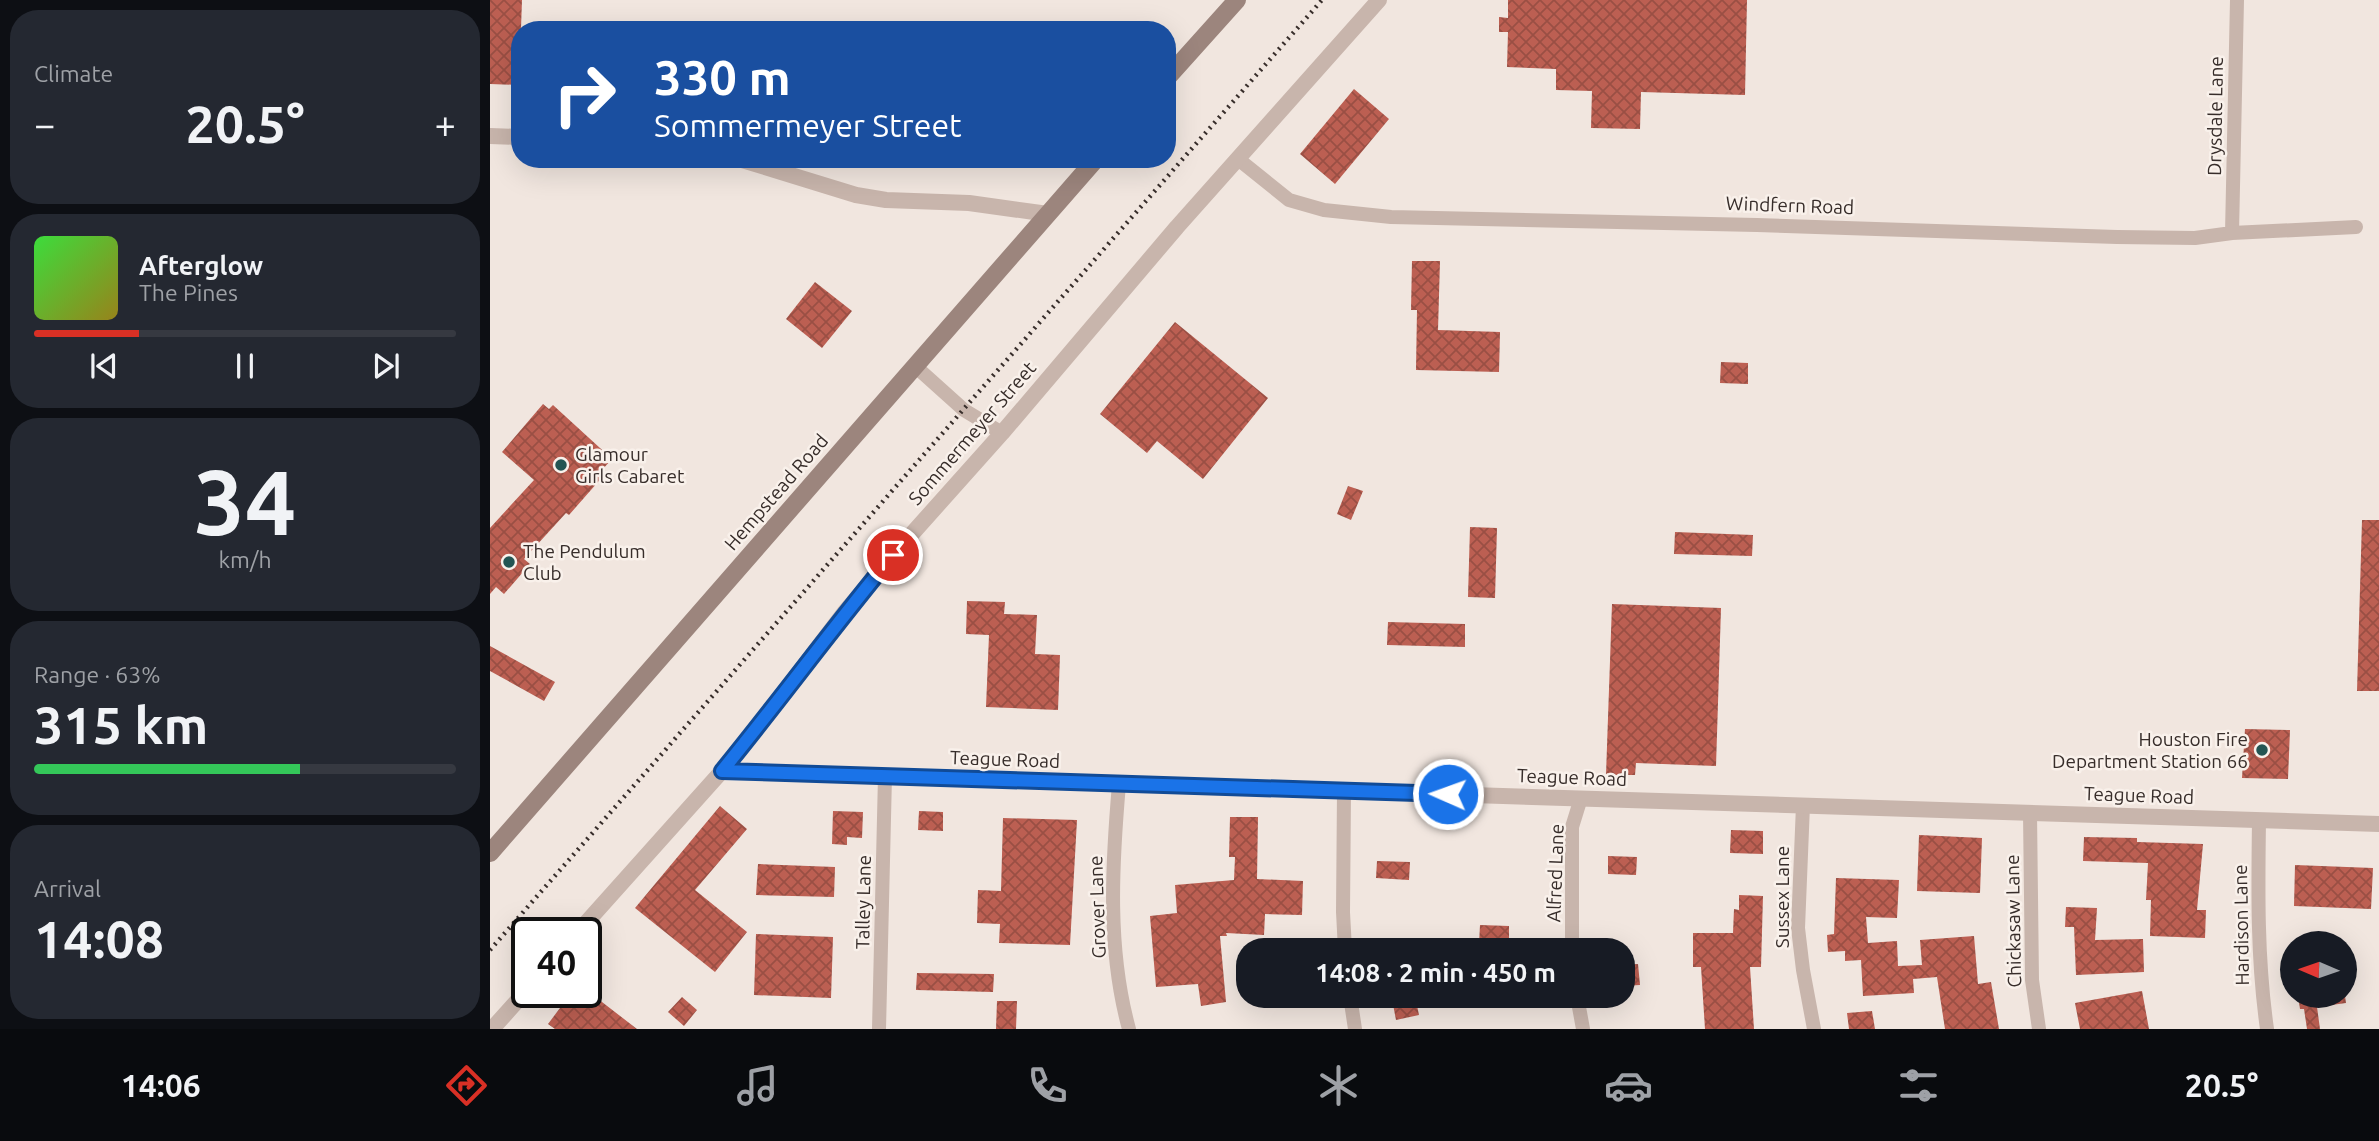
<!DOCTYPE html>
<html lang="en">
<head>
<meta charset="utf-8">
<style>
  :root { --surface:#171b24; --page:#242831; --text:#f1f3f6; --muted:#9ea1a6; --line:#363941; --accent:#d93025 }
  body { margin:0; font-family:Ubuntu,sans-serif; background:var(--page); color:var(--text); height:100vh; display:flex; flex-direction:column; font-size:26px; white-space:nowrap }
  * { box-sizing:border-box; margin:0 }
  p { font-size:23px; color:var(--muted) }
  .icon { flex:none; width:38px; height:38px; fill:none; stroke:currentColor; stroke-width:2; stroke-linecap:round; stroke-linejoin:round }
  .map { position:relative; flex:1; overflow:hidden }
  .panel { display:flex; flex-direction:column; gap:10px; padding:10px; background:#0d0f14; width:490px }
  .panel>* { flex:none }
  .guide { position:absolute; left:21px; top:21px; width:665px; height:147px; border-radius:28px; box-shadow:0 7px 28px #0002; background:#1a4fa0; color:#fff; overflow:hidden }
  .needle { width:46px; rotate:272deg }
  .buttons { position:absolute; left:1790px; top:931px; display:grid; gap:14px }
  .buttons a { display:grid; place-items:center; width:77px; height:77px; border-radius:50%; background:var(--surface); box-shadow:0 7px 28px #0002; font-size:35px }
  .speed { position:absolute; left:21px; top:917px; display:flex; gap:14px; font-size:35px; font-weight:700; text-align:center }
  .speed>* { display:grid; place-content:center; width:91px; height:91px; border-radius:50%; background:var(--surface); box-shadow:0 7px 28px #0002; line-height:1 }
  .speed .limit { border:4px solid #111; border-radius:10px; background:#fff; color:#111 }
  .pin { position:absolute; display:grid; place-items:center; width:60px; height:60px; color:#fff; margin:-30px; border:4px solid #fff; border-radius:50%; box-shadow:0 2px 7px #0007 }
  .me { position:absolute; width:77px; margin:-38px; rotate:272deg; stroke-linejoin:round; filter:drop-shadow(0 0 5px #0008) }
  .turn { display:flex; align-items:center; gap:24px; height:147px; padding:0 28px; font-size:32px }
  .turn .icon { width:91px; height:91px; stroke-width:2.5 }
  .turn b { display:block; font-size:49px; line-height:60px }
  .big { font-size:52px; font-weight:600; line-height:1.1 }
  .panel .widget { flex:1; display:flex; flex-direction:column; justify-content:center; gap:10px; min-width:0; padding:0 24px; border-radius:28px; background:var(--page) }
  .panel .dial { align-items:center; gap:0 }
  .dial b { font-size:91px; line-height:1 }
  .song { display:flex; align-items:center; gap:21px }
  .cover { width:84px; height:84px; border-radius:10px; background:linear-gradient(135deg,hsl(120 70% 55%),hsl(50 70% 35%)) }
  .played { height:7px; border-radius:4px; background:linear-gradient(90deg,var(--accent) 25%,var(--line) 25%) }
  .keys { display:flex; justify-content:space-around; direction:ltr }
  .heat { display:flex; justify-content:space-between; align-items:center; font-size:38px; direction:ltr }
  .charge { height:10px; border-radius:5px; background:linear-gradient(90deg,#34c759 63%,var(--line) 0) }
  .trip { position:absolute; left:746px; top:938px; width:399px; height:70px; border-radius:28px; background:var(--surface); box-shadow:0 7px 28px #0002; font-weight:600; line-height:70px; text-align:center }
  .menu { display:flex; height:112px; justify-content:space-around; align-items:center; background:#090b0e; color:var(--muted) }
  .menu .icon { width:49px; height:49px }
  .menu .active { color:var(--accent) }
  .menu b { font-size:32px; color:var(--text) }
  main { display:flex; flex:1; min-height:0 }
  .map>svg:first-child { display:block }
  .building { fill:url(#building-cross-hatch) }
  .lines { fill:none; stroke-linecap:round; stroke-linejoin:round }
  .minor { stroke:#c8b5ac; stroke-width:14 }
  .tertiary { stroke:#c8b5ac; stroke-width:16 }
  .secondary { stroke:#9c857d; stroke-width:18 }
  .rail { stroke:#372d2a; stroke-width:4.5; stroke-dasharray:2 5; stroke-linecap:butt }
  .route-casing { stroke:#114b97; stroke-width:18 }
  .route { stroke:#1a73e8; stroke-width:12 }
  .poi-dot { fill:#235553; stroke:#f9f1eb; stroke-width:2.5 }
  .labels { text-anchor:middle; dominant-baseline:central; stroke-width:5; stroke-linejoin:round; paint-order:stroke }
  .street-label { font-size:19px; fill:#372d2a; stroke:#f9f1eb }
  .poi-label { font-size:19px; fill:#372d2a; stroke:#f9f1eb; text-anchor:start }
</style>
</head>
<body>
<main>
<section class="panel">
<div class="widget"><p>Climate</p>
<div class="heat"><a>−</a><b class="big">20.5°</b><a>+</a></div>
</div>
<div class="widget">
<div class="song"><i class="cover"></i><div><b>Afterglow</b><p>The Pines</p></div></div>
<div class="played"></div>
<div class="keys"><svg class="icon" aria-label="previous" viewBox="0 0 24 24"><path d="M18 5L8 12l10 7zM5 5v14"/></svg><svg class="icon" aria-label="pause" viewBox="0 0 24 24"><path d="M8 5v14M16 5v14"/></svg><svg class="icon" aria-label="next" viewBox="0 0 24 24"><path d="M6 5l10 7-10 7zM19 5v14"/></svg></div>
</div>
<div class="widget dial"><b>34</b><p>km/h</p></div>
<div class="widget"><p>Range · 63%</p><b class="big">315 km</b><div class="charge"></div></div>
<div class="widget"><p>Arrival</p><b class="big">14:08</b></div>
</section>
<div class="map">
<svg width="1889" height="1029" viewBox="0 0 1889 1029">
  <defs>
    <pattern id="building-cross-hatch" width="8" height="8" patternUnits="userSpaceOnUse" patternTransform="scale(1.75)"><rect width="8" height="8" fill="#bc5f52"/><path d="M0 0l8 8M0 8l8-8" fill="none" stroke="#9a4f44"/></pattern>
  </defs>
  <rect width="100%" height="100%" fill="#f1e6df"/>
  <path class="building" d="M0 0H32L29 85 0 84Z
    M1018 0H1257L1255 95 1151 92 1150 129 1101 128 1102 91 1066 90V69L1017 67 1018 32H1009V17L1018 18Z
    M864 89 899 119 845 184 810 154Z
    M922 261H950L948 330 1010 332 1009 372 926 370 927 310H921Z
    M325 282 362 311 332 348 296 319Z
    M685 322 778 398 713 479 667 441 657 453 610 414Z
    M1231 362 1258 363V384L1230 383Z
    M53 404 59 409 63 405 122 459 111 471 115 474 79 515 76 513 34 559 40 564 14 594 6 587 0 594V528L44 480 12 452Z
    M858 486 873 491 861 520 847 514Z
    M1872 520H1889V691H1867Z
    M980 527 1007 528 1005 598 978 597Z
    M1185 532 1263 535 1262 556 1184 554Z
    M477 601 515 602 514 614 547 615 545 654 570 655 568 710 496 707 499 635 476 634Z
    M1122 604 1231 608 1226 766 1146 763 1145 775H1116Z
    M898 622 975 624V647L897 645Z
    M0 646 65 682 54 701 0 671Z
    M1755 729 1800 730 1798 779 1752 778Z
    M230 806 257 829 205 890 257 932 225 972 145 908Z
    M343 811 373 812 372 838 357 837V845L342 844Z
    M429 811 453 812V831L428 830Z
    M740 817H768L767 879 813 881 812 915 775 914 774 935 736 933 737 936H730L736 1002 711 1006 708 984 666 987 660 916 687 913 685 885 744 880 745 857H739Z
    M513 818 587 820 580 945 509 943 510 924 487 923 488 890 511 891Z
    M1241 830 1273 831V854L1240 853Z
    M1429 835 1492 838 1490 893 1427 891Z
    M1594 837 1647 838V842L1713 844 1707 910H1716L1715 938 1660 936 1661 900H1656L1658 863 1593 861Z
    M1118 856 1147 857 1146 875 1118 874Z
    M887 861 920 862 919 880 886 878Z
    M268 864 345 867 344 897 266 895Z
    M1805 865 1883 868 1881 909 1804 906Z
    M1346 878 1409 880 1407 918 1376 917 1378 943 1407 941 1408 966 1432 965 1430 940 1484 936 1488 984 1501 982 1509 1029H1455L1447 977 1423 979 1424 993 1373 996 1371 960 1355 961V951L1338 952 1337 935 1344 934Z
    M1249 895 1273 896 1271 967H1260L1264 1029H1215L1211 967H1203V933H1243L1244 909 1249 910Z
    M1576 907 1607 908 1605 940 1653 939 1654 972 1586 975 1584 927H1575Z
    M990 925 1019 926V945L989 944Z
    M266 934 343 937 341 998 264 995Z
    M1148 964 1150 985 1132 986V965Z
    M427 973 504 974 503 992 426 990Z
    M1652 991 1659 1029H1590L1585 1003Z
    M82 992H99L147 1029H65L58 1024Z
    M917 996H925L929 1015 906 1020 902 999Z
    M1808 996H1855L1856 1003 1827 1007 1830 1029H1817L1814 1009H1810Z
    M192 997 207 1010 194 1026 178 1012Z
    M507 1001H527L526 1029H506Z
    M1382 1011 1385 1029H1359L1357 1013Z"/>
  <g class="lines">
    <path class="minor" d="M748 159 799 200 834 210 901 217 1267 225 1627 237 1705 238 1742 233 1866 227
      M1742 233 1747 0
      M425 366 474 410 512 433
      M629 784C622 865 617 949 639 1029
      M854 791 853 912 855 950
      M1313 805 1308 928 1313 970 1324 1029
      M1540 813 1542 980 1549 1029
      M1769 820C1768 890 1767 959 1777 1029
      M1082 950V827L1091 798
      M860 996 865 1029
      M1087 996 1093 1029
      M389 1029 395 776"/>
    <path class="tertiary" d="M0 136 30 137
      M249 159 366 195 396 200 479 203 558 214
      M232 771 1889 824
      M87 933 232 771 266 729 354 613 420 536 512 433 687 227 889 0
      M2 1029 37 990"/>
    <path class="secondary" d="M677 78 747 0
      M0 853 606 159"/>
    <path class="rail" d="M0 950 832 0"/>
  </g>
  <g class="lines">
    <defs>
      <path id="route" d="M403 555C344 626 290 700 232 771L958 794"/>
    </defs>
    <use href="#route" class="route-casing"/>
    <use href="#route" class="route"/>
  </g>
  <g class="poi-dot">
    <circle cx="71" cy="465" r="7"/>
    <circle cx="19" cy="562" r="7"/>
    <circle cx="1772" cy="750" r="7"/>
  </g>
  <g class="labels">
    <g class="street-label">
      <text transform="translate(1725 116) rotate(-89)">Drysdale Lane</text>
      <text transform="translate(1300 205) rotate(2)">Windfern Road</text>
      <text transform="translate(482 433) rotate(-49)">Sommermeyer Street</text>
      <text transform="translate(286 492) rotate(-49)">Hempstead Road</text>
      <text transform="translate(515 759) rotate(2)">Teague Road</text>
      <text transform="translate(1082 777) rotate(2)">Teague Road</text>
      <text transform="translate(1649 795) rotate(2)">Teague Road</text>
      <text transform="translate(1065 873) rotate(-88)">Alfred Lane</text>
      <text transform="translate(1292 897) rotate(-90)">Sussex Lane</text>
      <text transform="translate(373 902) rotate(-89)">Talley Lane</text>
      <text transform="translate(607 907) rotate(-92)">Grover Lane</text>
      <text transform="translate(1523 921) rotate(-91)">Chickasaw Lane</text>
      <text transform="translate(1751 925) rotate(-91)">Hardison Lane</text>
    </g>
    <g class="poi-label">
      <text x="85" y="454">Glamour<tspan x="85" dy="22">Girls Cabaret</tspan></text>
      <text x="33" y="551">The Pendulum<tspan x="33" dy="22">Club</tspan></text>
      <text x="1758" y="739" text-anchor="end">Houston Fire<tspan x="1758" dy="22">Department Station 66</tspan></text>
    </g>
  </g>
</svg>
<div class="buttons">
<a><svg class="needle" viewBox="-14 -14 28 28"><path d="M0-13l5 13h-10z" fill="#e53935"/><path d="M0 13l5-13h-10z" fill="#9ea1a6"/></svg></a>
</div>
<div class="speed"><div class="limit">40</div></div>
<div class="pin" style="left:403px;top:555px;background:#d93025"><svg class="icon" aria-label="arrive" viewBox="0 0 24 24"><path d="M6 21V4h12l-3 4 3 4H6"/></svg></div>
<svg class="me" style="left:958px;top:794px" viewBox="-20 -20 40 40"><circle r="17" fill="#1a73e8" stroke="#fff" stroke-width="3"/><path d="M0-11L8 9 0 5-8 9z" fill="#fff"/></svg>
<div class="trip">14:08 · 2 min · 450 m</div>
<div class="guide">
<div class="turn"><svg class="icon" aria-label="right" viewBox="0 0 24 24"><path d="M7 20v-9h11M14 6l5 5-5 5"/></svg><div><b>330 m</b>Sommermeyer Street</div></div>
</div>
</div>
</main>
<nav class="menu">
<b>14:06</b>
<svg class="icon active" aria-label="directions" viewBox="0 0 24 24"><path d="M12 3l9 9-9 9-9-9zM9 14v-3h6M13 9l2 2-2 2"/></svg>
<svg class="icon" aria-label="music" viewBox="0 0 24 24"><path d="M9 18V5l10-2v13"/><circle cx="6" cy="18" r="3"/><circle cx="16" cy="16" r="3"/></svg>
<svg class="icon" aria-label="phone" viewBox="0 0 24 24"><path d="M5 4h4l2 5-3 2q2 4 5 5l2-3 5 2v4C11 20 4 13 5 4z"/></svg>
<svg class="icon" aria-label="climate" viewBox="0 0 24 24"><path d="M12 3v18M4 7l16 10M4 17L20 7"/></svg>
<svg class="icon" aria-label="car" viewBox="0 0 24 24"><path d="M5 17H2v-5l4-1 3-4h7l3 4 3 1v5h-3M9 17h6M6 11h13"/><circle cx="7" cy="17" r="2"/><circle cx="17" cy="17" r="2"/></svg>
<svg class="icon" aria-label="filters" viewBox="0 0 24 24"><path d="M4 7h16M4 17h16"/><circle cx="9" cy="7" r="2"/><circle cx="15" cy="17" r="2"/></svg>
<b>20.5°</b>
</nav>
</body>
</html>
